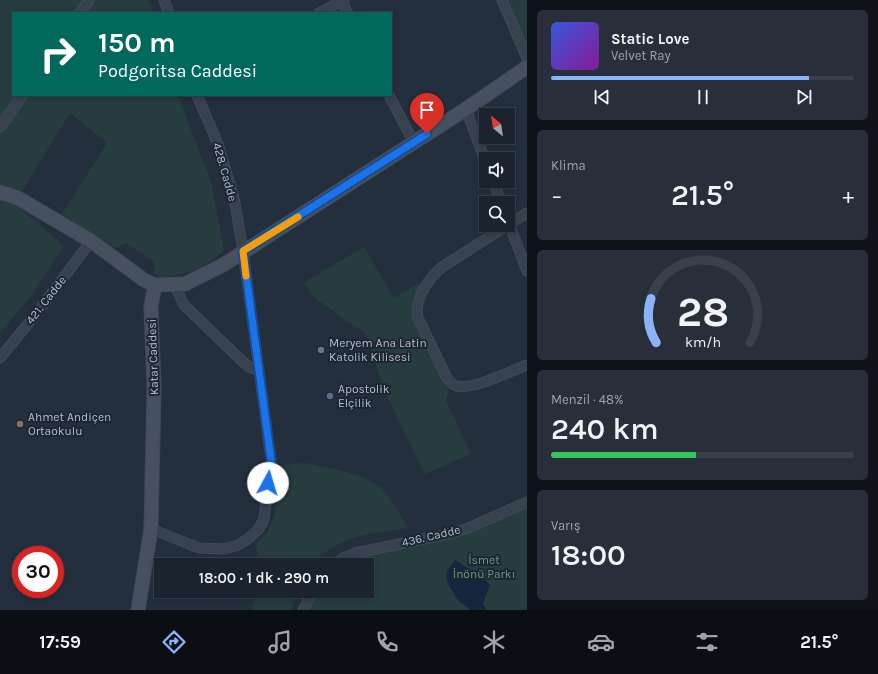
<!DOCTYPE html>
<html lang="tr">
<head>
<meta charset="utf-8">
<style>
  :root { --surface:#1b232e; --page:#282f3a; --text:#f1f3f6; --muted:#a0a4aa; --line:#39404a; --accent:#8ab4f8 }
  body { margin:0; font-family:Karla,sans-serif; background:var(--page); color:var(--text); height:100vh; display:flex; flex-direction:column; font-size:15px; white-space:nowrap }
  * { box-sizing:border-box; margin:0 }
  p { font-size:13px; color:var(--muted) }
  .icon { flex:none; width:22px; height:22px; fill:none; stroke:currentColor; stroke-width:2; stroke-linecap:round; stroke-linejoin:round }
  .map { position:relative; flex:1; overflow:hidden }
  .drawer { display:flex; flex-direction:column; gap:10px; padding:10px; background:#0f1319; width:351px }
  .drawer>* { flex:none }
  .top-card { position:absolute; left:12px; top:12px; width:380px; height:84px; border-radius:0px; box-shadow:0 2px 6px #0003,0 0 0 1px var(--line); background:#00695c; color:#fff; overflow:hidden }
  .needle { width:26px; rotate:330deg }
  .controls { position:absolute; left:479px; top:108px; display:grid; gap:8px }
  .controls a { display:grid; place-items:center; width:36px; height:36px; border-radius:0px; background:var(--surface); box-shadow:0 2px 6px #0003,0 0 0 1px var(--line); font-size:20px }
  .speed { position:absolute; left:12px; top:546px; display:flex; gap:8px; font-size:20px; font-weight:700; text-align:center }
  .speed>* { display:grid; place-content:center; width:52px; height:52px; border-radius:50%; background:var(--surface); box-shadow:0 2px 6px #0003,0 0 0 1px var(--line); line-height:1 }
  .speed .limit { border:6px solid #d22; background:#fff; color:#111 }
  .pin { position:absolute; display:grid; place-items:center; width:34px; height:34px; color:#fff; margin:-41px -17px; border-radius:50% 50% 50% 0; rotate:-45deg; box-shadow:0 0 4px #0007 }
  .pin .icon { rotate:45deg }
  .me { position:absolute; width:44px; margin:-22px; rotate:6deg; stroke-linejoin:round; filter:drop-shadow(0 0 3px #0008) }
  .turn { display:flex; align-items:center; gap:14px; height:84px; padding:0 20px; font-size:18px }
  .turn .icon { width:52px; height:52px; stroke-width:2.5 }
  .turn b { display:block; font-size:28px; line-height:34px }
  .big { font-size:30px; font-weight:600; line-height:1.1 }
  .drawer .card { flex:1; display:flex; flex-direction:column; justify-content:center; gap:6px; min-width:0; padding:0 14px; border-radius:6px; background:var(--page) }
  .drawer .dial { align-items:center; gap:0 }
  .dial svg { height:104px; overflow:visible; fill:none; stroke:var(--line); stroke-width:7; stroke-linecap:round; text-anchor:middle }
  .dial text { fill:var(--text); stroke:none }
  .song { display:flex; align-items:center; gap:12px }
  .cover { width:48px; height:48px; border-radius:6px; background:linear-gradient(135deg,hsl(230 70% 55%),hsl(290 70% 35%)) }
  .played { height:4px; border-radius:2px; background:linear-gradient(90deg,var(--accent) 85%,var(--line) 85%) }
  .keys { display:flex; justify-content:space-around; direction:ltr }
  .heat { display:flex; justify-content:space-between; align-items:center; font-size:22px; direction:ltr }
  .charge { height:6px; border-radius:3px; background:linear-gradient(90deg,#34c759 48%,var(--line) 0) }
  .trip { position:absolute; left:154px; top:558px; width:220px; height:40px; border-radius:0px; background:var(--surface); box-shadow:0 2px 6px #0003,0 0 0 1px var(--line); font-weight:600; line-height:40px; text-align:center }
  .tabs { display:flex; height:64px; justify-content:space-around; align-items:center; background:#0b0e12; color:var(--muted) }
  .tabs .icon { width:28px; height:28px }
  .tabs .on { color:var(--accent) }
  .tabs b { font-size:18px; color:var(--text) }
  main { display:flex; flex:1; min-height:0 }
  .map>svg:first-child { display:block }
  .green { fill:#263c3f }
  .water { fill:#17263c }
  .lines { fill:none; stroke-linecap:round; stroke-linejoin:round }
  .street-casing { stroke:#414a57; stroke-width:11 }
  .secondary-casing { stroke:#414a57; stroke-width:15 }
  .street { stroke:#38414e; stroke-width:9 }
  .secondary { stroke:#465061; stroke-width:13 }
  .route-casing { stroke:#114b97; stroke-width:10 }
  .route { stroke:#1a73e8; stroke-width:7 }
  .slow { stroke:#f59e0b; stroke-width:7 }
  .worship-dot { fill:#6b7280; stroke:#1d2633; stroke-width:1.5 }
  .service-dot { fill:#5c6f8a; stroke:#1d2633; stroke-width:1.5 }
  .education-dot { fill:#8d6e63; stroke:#1d2633; stroke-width:1.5 }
  .labels { text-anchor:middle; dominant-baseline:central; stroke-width:4; stroke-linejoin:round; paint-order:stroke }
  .street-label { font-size:12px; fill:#b4bcc9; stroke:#1d2633 }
  .poi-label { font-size:12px; fill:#b4bcc9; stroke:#1d2633; text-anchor:start }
  .park-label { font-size:12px; fill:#6b9a76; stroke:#1d2633 }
</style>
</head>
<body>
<main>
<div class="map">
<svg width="527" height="610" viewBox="0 0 527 610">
  <rect width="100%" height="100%" fill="#242f3e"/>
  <path class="green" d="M0 0H149L154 13H13V95H178L212 185 224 251 208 263 190 272 163 278 153 273 155 262 126 243 116 248 95 236 62 214 107 143 70 113 18 198 0 192Z
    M502 0H527V58Z
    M0 198 11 201 64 246 31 296 0 333Z
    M364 247 394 298 417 284 424 288 417 308 451 383 446 400 471 454 425 474 383 388 367 335 312 296 304 282Z
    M306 463C331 469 366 472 384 491 394 502 401 516 408 528 370 534 339 534 312 565H259L256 544 267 533 275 515 277 465Z
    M527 502V610H303L313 591H367V565H335L343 558 444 535Z
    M256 591H299L291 610H251Z"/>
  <path class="water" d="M455 560 484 579 490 585 483 603 486 610H470C467 606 461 604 458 600 455 597 453 592 451 589 444 575 445 572 455 560Z"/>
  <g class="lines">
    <defs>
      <path id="street" d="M164 0 169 13
        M341 0 348 13
        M502 0 527 58
        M80 13 89 0
        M319 13 344 0
        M389 95 414 143
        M466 109 486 163
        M0 127 23 95
        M493 181 501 203
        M527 213 442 267C428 279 414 299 418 318L447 378C449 381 451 384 456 386 471 391 511 371 527 365
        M508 221 527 271
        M174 284 184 305 241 360 249 367 258 370
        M0 358 33 318 91 241
        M151 529 199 548 224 549 238 545 248 539 258 530 264 519 271 460 243 251 234 198 218 144 197 95
        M335 565 343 558 355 553 444 535 466 529 527 502
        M303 610 313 591"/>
      <path id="secondary" d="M0 192 18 198 91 241 144 280 155 285 185 284 223 265 466 109 527 67
        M138 610 151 529 154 388 151 306 155 285"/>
    </defs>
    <use href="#street" class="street-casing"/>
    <use href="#secondary" class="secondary-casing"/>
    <use href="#street" class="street"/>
    <use href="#secondary" class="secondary"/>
  </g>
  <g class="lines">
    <defs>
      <path id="route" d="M268 483 271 460 243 251 427 134"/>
    </defs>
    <use href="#route" class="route-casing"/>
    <use href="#route" class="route"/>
    <path class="slow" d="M246 276 243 251 298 217"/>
  </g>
  <circle class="worship-dot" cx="321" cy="350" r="4"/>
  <circle class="service-dot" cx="330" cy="396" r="4"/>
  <circle class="education-dot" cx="20" cy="424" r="4"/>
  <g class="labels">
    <g class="street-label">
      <text transform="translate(225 172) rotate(74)">428. Cadde</text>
      <text transform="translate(46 300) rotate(-52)">421. Cadde</text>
      <text transform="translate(153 357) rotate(-92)">Katar Caddesi</text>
      <text transform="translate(431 536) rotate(-13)">436. Cadde</text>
    </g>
    <g class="poi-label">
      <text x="329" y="343">Meryem Ana Latin<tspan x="329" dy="14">Katolik Kilisesi</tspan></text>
      <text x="338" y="389">Apostolik<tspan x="338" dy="14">Elçilik</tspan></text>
      <text x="28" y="417">Ahmet Andiçen<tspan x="28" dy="14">Ortaokulu</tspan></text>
    </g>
    <g class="park-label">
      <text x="484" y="560">İsmet<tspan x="484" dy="14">İnönü Parkı</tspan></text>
    </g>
  </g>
</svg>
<div class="controls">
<a><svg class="needle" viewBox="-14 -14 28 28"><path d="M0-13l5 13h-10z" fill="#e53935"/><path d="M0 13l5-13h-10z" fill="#a0a4aa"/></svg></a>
<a><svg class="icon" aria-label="sound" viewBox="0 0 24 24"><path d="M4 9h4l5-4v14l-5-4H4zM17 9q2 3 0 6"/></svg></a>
<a><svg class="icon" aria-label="search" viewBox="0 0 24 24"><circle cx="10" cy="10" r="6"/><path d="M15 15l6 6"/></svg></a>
</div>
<div class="speed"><div class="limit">30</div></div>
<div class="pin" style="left:427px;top:134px;background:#d93025"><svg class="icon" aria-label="arrive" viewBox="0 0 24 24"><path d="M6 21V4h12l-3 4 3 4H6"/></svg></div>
<svg class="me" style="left:268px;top:483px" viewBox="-20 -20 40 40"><circle r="19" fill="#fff"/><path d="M0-13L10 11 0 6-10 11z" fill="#1a73e8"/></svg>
<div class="trip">18:00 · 1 dk · 290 m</div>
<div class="top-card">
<div class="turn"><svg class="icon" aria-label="right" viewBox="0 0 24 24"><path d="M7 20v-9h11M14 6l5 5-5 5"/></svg><div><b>150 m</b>Podgoritsa Caddesi</div></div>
</div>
</div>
<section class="drawer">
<div class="card">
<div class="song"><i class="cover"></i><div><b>Static Love</b><p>Velvet Ray</p></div></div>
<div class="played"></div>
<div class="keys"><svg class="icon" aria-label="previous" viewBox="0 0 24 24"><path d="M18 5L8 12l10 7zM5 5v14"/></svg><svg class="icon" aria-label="pause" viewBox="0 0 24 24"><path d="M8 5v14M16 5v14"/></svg><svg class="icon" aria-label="next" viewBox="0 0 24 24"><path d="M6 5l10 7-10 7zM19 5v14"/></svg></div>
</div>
<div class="card"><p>Klima</p>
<div class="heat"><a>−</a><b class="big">21.5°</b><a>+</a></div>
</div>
<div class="card dial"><svg viewBox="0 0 100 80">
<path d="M14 69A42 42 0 1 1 86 69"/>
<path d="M14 69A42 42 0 0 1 10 35" stroke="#8ab4f8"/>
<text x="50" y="56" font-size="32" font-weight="700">28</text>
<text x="50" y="72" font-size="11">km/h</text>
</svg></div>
<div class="card"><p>Menzil · 48%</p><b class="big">240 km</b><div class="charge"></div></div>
<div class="card"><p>Varış</p><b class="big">18:00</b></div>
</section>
</main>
<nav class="tabs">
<b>17:59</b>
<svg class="icon on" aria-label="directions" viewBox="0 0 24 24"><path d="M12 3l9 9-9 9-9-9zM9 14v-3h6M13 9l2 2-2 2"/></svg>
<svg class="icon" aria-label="music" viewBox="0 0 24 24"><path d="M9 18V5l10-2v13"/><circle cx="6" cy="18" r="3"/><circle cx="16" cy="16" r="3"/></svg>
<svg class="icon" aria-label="phone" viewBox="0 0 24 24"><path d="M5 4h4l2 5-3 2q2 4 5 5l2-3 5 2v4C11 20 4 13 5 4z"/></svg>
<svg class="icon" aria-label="climate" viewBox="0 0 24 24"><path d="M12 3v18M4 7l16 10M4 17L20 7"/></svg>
<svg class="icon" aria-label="car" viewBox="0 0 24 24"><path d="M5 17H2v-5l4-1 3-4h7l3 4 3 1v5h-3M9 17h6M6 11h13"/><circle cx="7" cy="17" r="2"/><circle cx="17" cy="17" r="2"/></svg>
<svg class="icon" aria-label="filters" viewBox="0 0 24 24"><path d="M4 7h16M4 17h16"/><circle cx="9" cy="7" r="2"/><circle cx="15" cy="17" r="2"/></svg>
<b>21.5°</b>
</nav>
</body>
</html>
